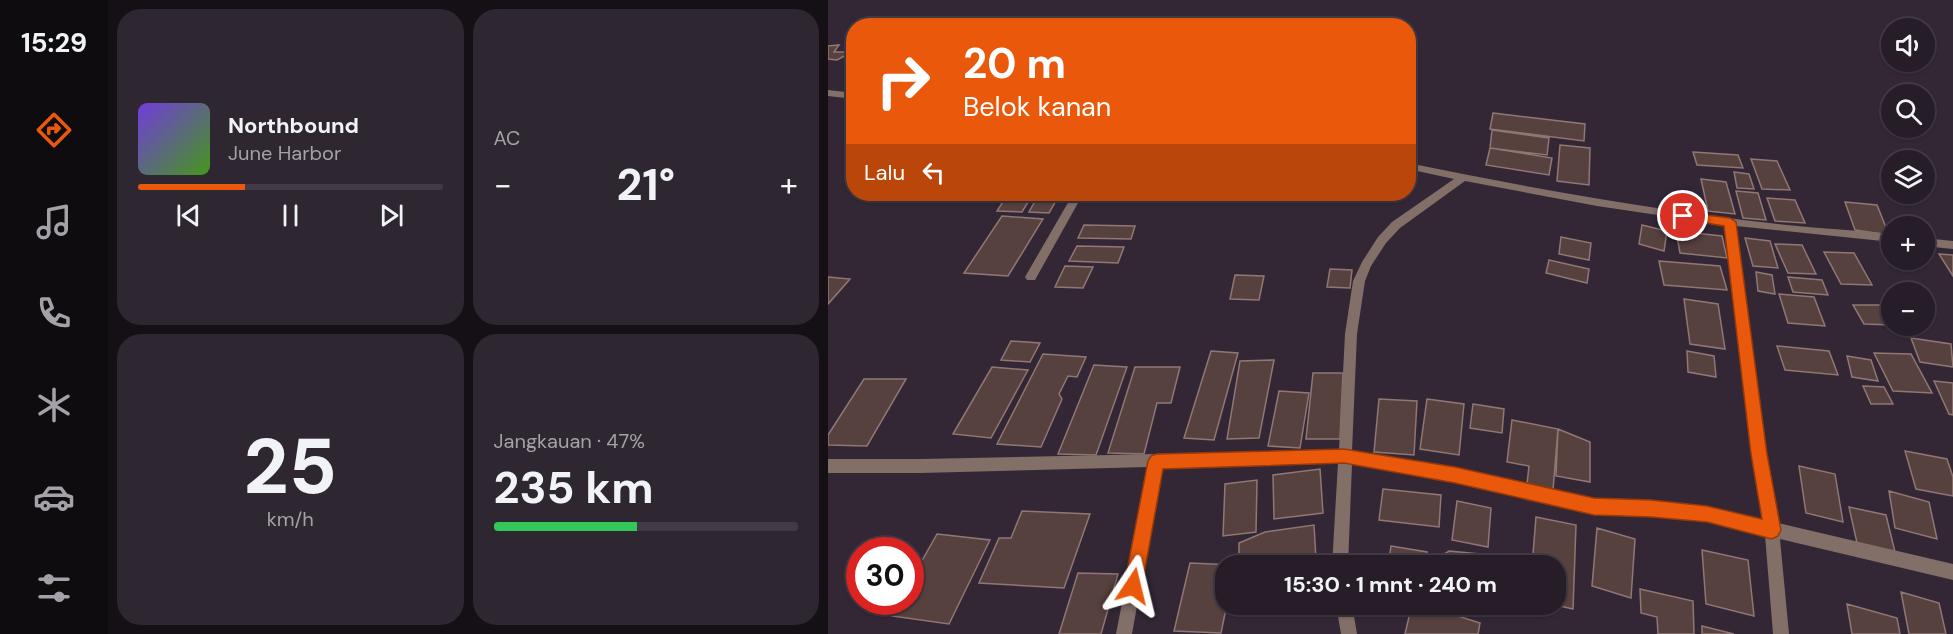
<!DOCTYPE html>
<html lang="id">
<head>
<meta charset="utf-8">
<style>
  :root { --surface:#261d28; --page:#2e2630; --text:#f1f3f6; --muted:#a4a2a8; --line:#423b45; --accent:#ea580c }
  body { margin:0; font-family:"DM Sans",sans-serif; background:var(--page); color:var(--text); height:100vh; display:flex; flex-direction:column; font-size:22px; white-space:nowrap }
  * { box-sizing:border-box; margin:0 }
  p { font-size:20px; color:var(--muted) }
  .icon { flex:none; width:33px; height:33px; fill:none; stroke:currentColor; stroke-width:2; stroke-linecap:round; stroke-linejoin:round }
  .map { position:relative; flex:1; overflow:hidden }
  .details { display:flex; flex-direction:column; gap:9px; padding:9px; background:#151016; width:720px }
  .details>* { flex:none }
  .banner { position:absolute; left:18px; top:18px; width:570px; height:183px; border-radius:24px; box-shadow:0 2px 4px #0004,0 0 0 2px var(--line); background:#ea580c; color:#fff; overflow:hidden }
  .fabs { position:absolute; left:1053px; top:18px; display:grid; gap:12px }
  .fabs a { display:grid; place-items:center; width:54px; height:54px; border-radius:50%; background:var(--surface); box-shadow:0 2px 4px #0004,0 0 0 2px var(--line); font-size:30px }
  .speed { position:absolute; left:18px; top:537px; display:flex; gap:12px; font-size:30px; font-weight:700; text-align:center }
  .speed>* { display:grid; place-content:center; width:78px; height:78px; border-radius:50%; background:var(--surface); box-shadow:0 2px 4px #0004,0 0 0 2px var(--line); line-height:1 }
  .speed .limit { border:9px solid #d22; background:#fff; color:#111 }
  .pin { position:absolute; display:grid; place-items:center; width:51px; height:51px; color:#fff; margin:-26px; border:3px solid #fff; border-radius:50%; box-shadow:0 2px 6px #0007 }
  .me { position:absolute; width:66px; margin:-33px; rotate:10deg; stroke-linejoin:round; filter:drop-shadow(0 0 4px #0008) }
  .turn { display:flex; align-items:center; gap:21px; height:126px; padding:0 18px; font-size:27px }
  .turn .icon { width:78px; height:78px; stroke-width:2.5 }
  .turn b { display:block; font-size:42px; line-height:51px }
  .then { display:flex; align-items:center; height:57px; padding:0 18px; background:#0003; gap:12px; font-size:22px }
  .big { font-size:45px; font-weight:700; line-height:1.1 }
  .details .card { flex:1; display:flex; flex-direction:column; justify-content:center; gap:9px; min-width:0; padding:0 21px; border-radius:24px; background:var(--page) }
  .details .dial { align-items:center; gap:0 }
  .dial b { font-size:78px; line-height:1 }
  .song { display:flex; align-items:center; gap:18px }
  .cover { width:72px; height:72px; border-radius:9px; background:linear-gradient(135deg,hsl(260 70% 55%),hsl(100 70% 35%)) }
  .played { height:6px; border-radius:3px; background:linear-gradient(90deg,var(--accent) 35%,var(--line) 35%) }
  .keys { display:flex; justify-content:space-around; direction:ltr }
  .heat { display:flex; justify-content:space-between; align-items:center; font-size:33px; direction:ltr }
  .charge { height:9px; border-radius:4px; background:linear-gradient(90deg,#34c759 47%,var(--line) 0) }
  .details .tiles { flex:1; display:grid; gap:9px; grid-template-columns:repeat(2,1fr) }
  .trip { position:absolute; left:387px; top:555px; width:351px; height:60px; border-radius:24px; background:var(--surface); box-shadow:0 2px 4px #0004,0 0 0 2px var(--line); font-weight:700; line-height:60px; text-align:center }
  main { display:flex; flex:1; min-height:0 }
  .dock { display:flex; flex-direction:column; width:108px; justify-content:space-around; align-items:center; background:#0f0c10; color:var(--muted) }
  .dock .icon { width:42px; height:42px }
  .dock .current { color:var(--accent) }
  .dock b { font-size:27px; color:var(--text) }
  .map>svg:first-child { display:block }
  .building { fill:#57413f; stroke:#8f7774; stroke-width:1.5 }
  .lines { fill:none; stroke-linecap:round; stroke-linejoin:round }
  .street { fill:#816f68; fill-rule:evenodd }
  .route { fill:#ea580c; stroke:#983908; stroke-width:1.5 }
</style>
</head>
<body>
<main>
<nav class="dock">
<b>15:29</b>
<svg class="icon current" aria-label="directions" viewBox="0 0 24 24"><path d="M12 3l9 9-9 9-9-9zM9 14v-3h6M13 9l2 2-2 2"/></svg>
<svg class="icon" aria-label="music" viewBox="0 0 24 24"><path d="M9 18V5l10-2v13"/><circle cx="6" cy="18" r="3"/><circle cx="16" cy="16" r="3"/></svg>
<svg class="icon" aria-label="phone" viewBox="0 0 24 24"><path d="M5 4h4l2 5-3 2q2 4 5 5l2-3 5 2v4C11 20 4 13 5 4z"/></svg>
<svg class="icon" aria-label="climate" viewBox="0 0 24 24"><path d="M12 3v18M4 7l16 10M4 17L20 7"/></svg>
<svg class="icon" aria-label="car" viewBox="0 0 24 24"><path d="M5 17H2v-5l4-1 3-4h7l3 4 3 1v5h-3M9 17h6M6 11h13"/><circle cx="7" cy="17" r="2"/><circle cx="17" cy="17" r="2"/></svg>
<svg class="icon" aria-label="filters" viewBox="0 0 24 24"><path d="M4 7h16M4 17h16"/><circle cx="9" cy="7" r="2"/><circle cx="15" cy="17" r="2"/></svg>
</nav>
<section class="details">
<div class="tiles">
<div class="card">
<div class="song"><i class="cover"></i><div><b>Northbound</b><p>June Harbor</p></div></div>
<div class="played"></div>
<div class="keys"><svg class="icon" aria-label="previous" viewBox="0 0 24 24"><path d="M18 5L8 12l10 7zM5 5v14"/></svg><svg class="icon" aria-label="pause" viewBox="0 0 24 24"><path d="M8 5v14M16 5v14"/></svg><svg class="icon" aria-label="next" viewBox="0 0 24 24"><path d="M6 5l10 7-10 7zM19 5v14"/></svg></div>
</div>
<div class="card"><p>AC</p>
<div class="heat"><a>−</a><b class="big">21°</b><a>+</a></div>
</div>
<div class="card dial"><b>25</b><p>km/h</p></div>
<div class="card"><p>Jangkauan · 47%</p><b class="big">235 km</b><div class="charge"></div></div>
</div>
</section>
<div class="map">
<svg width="1125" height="634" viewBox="0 0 1125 634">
  <rect width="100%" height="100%" fill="#332736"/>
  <path class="building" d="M11 45 6 52H24L9 60 0 59V46Z
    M665 113 757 124 756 141 662 129Z
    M664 130 721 138 719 155 662 148Z
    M732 145 762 148 761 185 729 181Z
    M662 148 724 158 721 175 658 165Z
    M865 152 910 155 915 168 869 165Z
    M923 159 949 161 962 190 934 189Z
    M906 172 921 174 926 189 909 188Z
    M873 179 898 182 907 214 880 211Z
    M908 191 930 193 938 220 915 218Z
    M180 194H205L194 212 169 211Z
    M211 194H232L221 213 201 212Z
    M939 198 967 200 977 223 947 221Z
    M1017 202 1049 205 1061 235 1027 230Z
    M174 216 215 219 180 276 136 273Z
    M256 225 307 226 303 239 250 238Z
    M814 225 839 231 836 251 811 244Z
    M848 231 894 236 899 258 852 253Z
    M733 237 763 243 761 260 731 254Z
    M917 238 942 241 950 268 925 266Z
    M947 244 974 245 988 274 960 273Z
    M249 246 296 247 290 263 241 261Z
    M996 252 1026 253 1044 285 1013 284Z
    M1111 254 1125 255V276Z
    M721 260 761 269 759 283 718 273Z
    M831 261 892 266 899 290 836 285Z
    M237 266 265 267 255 288 227 287Z
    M502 269 524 270 522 288 499 287Z
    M928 272 944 275 947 294 930 291Z
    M407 275 436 276 431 300 402 299Z
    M0 277 22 279 0 304Z
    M960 277 994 280 1000 295 965 292Z
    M951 294 986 297 997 326 960 323Z
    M856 299 890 304 897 349 862 344Z
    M1025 305H1054L1064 325 1036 324Z
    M1083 338 1123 344 1125 367 1092 362Z
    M183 341 212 343 202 362 173 360Z
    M949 346 1001 351 1010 375 957 370Z
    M383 351 410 353 386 440 356 438Z
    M859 351 886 356 888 377 860 372Z
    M1046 353 1083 354 1104 393 1065 391Z
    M215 354 258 357 249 377 240 376 231 394 234 399 213 447 169 444Z
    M1019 356 1043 360 1050 381 1024 377Z
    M446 360 431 438 399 439 412 361Z
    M266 365 299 367 268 455 230 454Z
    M164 367 200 370 163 438 125 434Z
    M307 367H352L343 403H329L316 454 280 453Z
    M485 373H515L512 439H478Z
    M36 379H78L39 446 0 445V435Z
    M1106 381 1125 383V415L1121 414Z
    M1035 386 1056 387 1065 404H1043Z
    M451 391 481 393 472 448 440 446Z
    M551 399 589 401 586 455 546 452Z
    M599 399 636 404 631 455 592 449Z
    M645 404 676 409 674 433 642 428Z
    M684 420 730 429 725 490 699 484 701 466 679 462Z
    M730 429 762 442V482L728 476Z
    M1077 451 1119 459 1125 477V496L1088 489Z
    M971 466 1007 474 1015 522 978 513Z
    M492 469 495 513 446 519 445 475Z
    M429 480 428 532 395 536 397 484Z
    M555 489 613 495 611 527 551 520Z
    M1061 491 1101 502 1109 539 1067 528Z
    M629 501 663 508 660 547 624 540Z
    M1021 507 1058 515 1067 552 1029 543Z
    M194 511 262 514 236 588 151 583 171 538H183Z
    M708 517 748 525 745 609 723 604H728V566H704Z
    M486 525 488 559 438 566H411V543L437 532Z
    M769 528 807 539 803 598 764 586Z
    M109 534 162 540 121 624 64 616 72 602H82V582Z
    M563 546 599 552 598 566H560Z
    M874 550 920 560 926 616 878 604Z
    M621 551 683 557V566H607L608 559Z
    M362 563 407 565 398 566 399 604 393 633 346 631Z
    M250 573 290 574 273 634H231Z
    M812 589 865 601 866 634H830L829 617 813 613Z
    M1073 592 1111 603 1118 634H1081Z
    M423 604H495V607L422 612Z
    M584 604H592L652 623 650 634H577Z
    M606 604H684V615L606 608Z
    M1019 604 1069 618 1072 634H1024Z
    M874 626 906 634H874Z"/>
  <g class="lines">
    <path class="street" d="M0 90 26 93V99L0 96Z
      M580 163C706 189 832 211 959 225 994 229 1029 230 1064 234V242L908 226 938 454 950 523 1125 564V580L952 539 961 634H945L937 535 879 521 823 515 766 513 627 482 524 464 520 566H504L510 463 334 467 304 634H288L320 467 93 473H0V459H93L511 450 517 334 525 281 534 262 550 237 564 222 626 179 580 169ZM637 181 769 206 897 225 924 454 935 520 879 507 823 501 766 499 627 468 524 451 529 334 537 281 543 266 558 243 572 228Z
      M245 194H255L207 280H199L197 277Z
      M1096 238 1125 241V249L1096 246Z
      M508 604H524L529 634H513Z"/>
  </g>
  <path class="route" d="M855 212 902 218 908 222 939 454 953 530 950 536 944 539 879 522 823 517 766 515 627 483 516 463 335 469 314 586 312 592 305 595 299 592 296 586 320 461 323 456 328 454 516 449 627 467 766 498 823 500 879 506 934 519 923 454 896 226 851 219 849 216Z"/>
</svg>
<div class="fabs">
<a><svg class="icon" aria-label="sound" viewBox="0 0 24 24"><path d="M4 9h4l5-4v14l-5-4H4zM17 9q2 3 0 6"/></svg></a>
<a><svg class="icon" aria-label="search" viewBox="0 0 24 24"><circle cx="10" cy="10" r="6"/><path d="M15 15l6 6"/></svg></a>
<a><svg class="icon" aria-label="layers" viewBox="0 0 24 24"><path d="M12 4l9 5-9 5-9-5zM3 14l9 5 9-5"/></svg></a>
<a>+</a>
<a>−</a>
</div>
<div class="speed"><div class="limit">30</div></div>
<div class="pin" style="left:855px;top:216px;background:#d93025"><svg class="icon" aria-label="arrive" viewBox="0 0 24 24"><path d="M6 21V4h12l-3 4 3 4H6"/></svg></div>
<svg class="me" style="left:305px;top:586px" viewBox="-20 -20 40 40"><path d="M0-17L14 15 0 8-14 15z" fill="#ea580c" stroke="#fff" stroke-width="4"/></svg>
<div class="trip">15:30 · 1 mnt · 240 m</div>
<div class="banner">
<div class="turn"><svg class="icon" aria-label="right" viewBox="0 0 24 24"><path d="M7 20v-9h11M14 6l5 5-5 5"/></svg><div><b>20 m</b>Belok kanan</div></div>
<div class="then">Lalu<svg class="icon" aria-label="left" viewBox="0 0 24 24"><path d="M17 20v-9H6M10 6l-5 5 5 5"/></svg></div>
</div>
</div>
</main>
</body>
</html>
